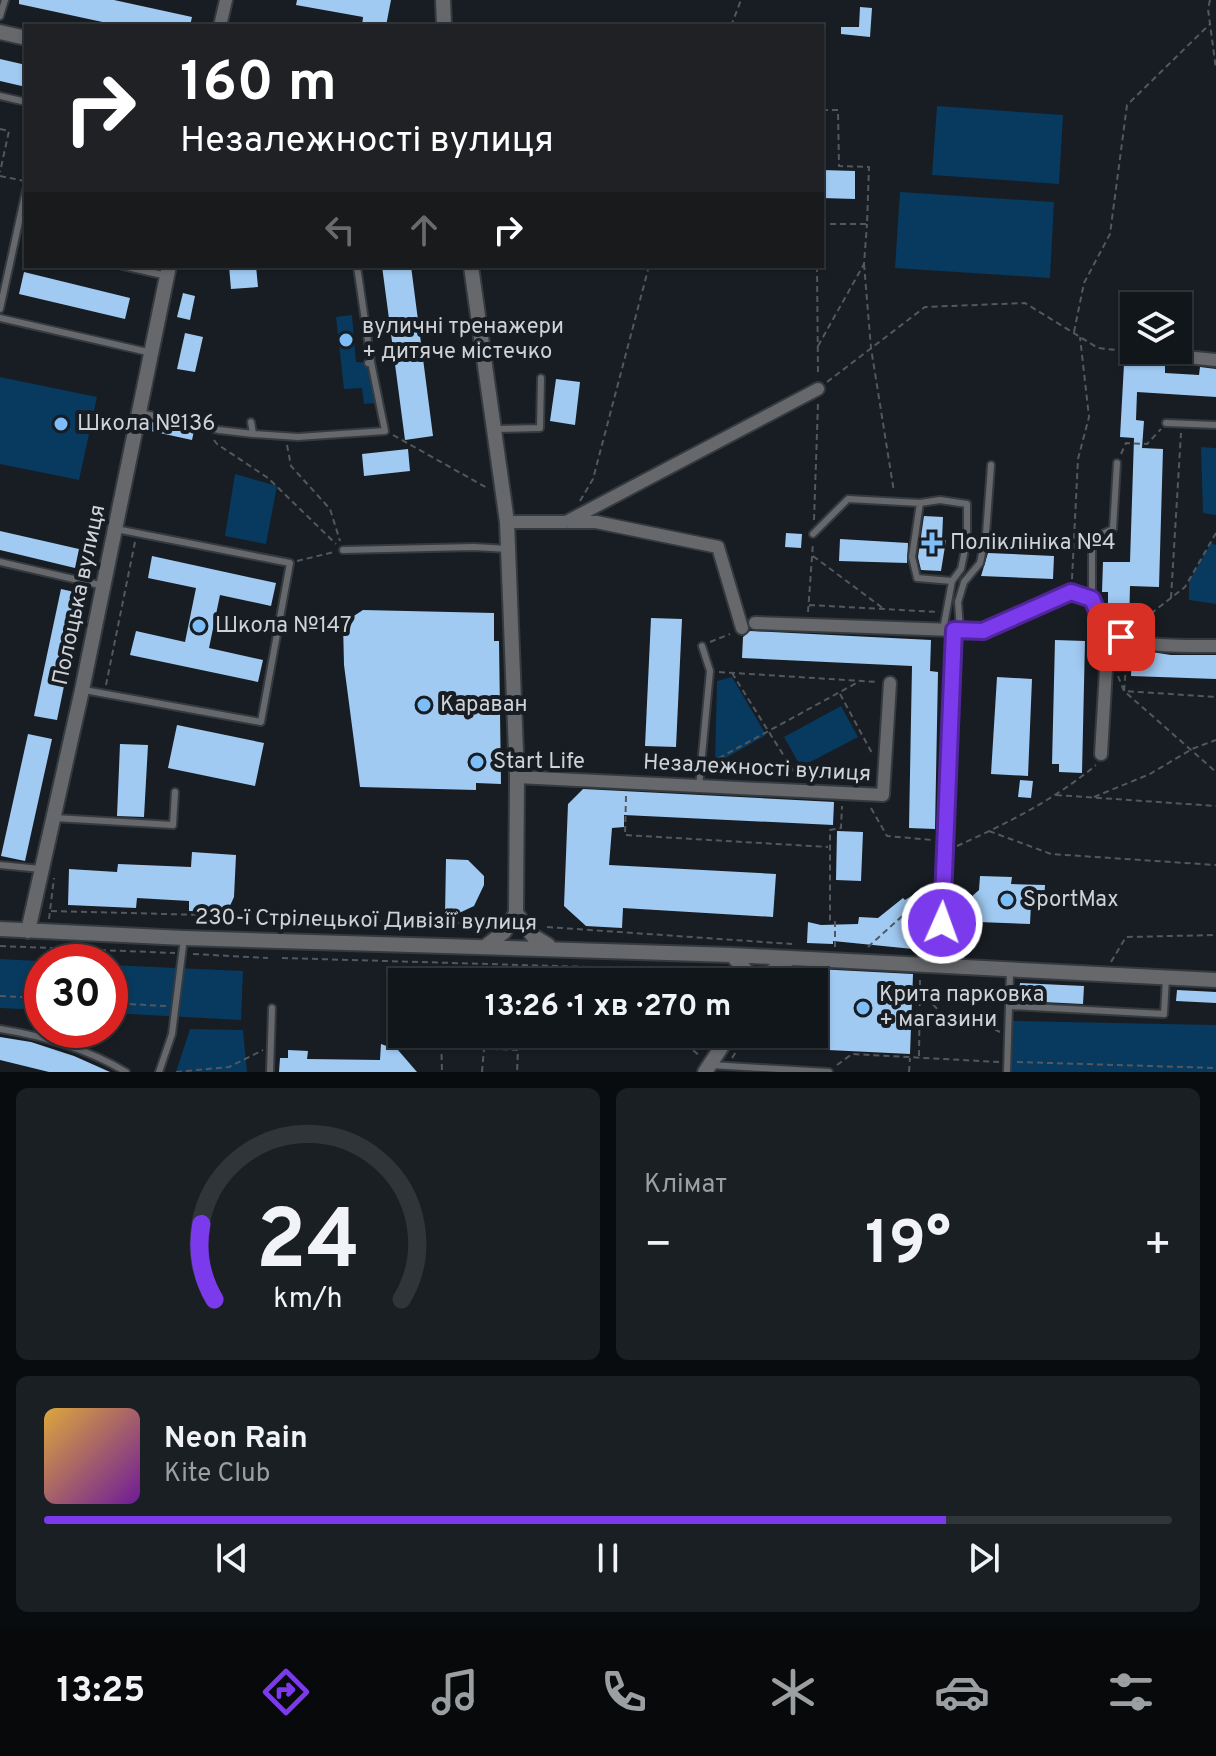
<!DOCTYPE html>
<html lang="uk">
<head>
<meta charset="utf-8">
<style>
  :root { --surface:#11161a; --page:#1a1f23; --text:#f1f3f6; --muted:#9c9fa2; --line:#303539; --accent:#7c3aed }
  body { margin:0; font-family:Overpass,sans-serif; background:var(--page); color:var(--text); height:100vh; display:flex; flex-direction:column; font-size:30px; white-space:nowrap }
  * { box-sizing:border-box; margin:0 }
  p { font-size:26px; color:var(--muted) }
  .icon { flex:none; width:44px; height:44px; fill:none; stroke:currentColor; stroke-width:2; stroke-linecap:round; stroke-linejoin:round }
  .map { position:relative; height:1072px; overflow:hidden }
  .side { display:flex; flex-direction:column; gap:16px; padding:16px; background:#090c0e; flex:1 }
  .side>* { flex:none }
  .hud { position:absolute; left:24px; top:24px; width:800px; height:244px; border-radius:0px; box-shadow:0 2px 6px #0004,0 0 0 2px var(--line); background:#202124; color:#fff; overflow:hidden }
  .buttons { position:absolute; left:1120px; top:292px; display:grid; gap:16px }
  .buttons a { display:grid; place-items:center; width:72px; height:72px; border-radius:0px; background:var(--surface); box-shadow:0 2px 6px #0004,0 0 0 2px var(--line); font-size:40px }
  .speed { position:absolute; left:24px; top:944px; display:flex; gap:16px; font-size:40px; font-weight:700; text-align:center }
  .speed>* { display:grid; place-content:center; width:104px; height:104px; border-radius:50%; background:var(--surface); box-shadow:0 2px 6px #0004,0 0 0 2px var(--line); line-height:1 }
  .speed .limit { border:12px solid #d22; background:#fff; color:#111 }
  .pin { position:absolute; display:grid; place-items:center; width:68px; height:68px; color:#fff; margin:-34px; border-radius:16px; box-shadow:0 4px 12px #0006 }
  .me { position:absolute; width:88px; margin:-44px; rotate:2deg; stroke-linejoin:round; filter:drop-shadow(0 0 6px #0008) }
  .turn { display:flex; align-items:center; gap:28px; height:168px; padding:0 24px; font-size:36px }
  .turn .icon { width:104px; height:104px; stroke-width:2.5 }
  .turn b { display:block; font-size:56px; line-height:68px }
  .lanes { display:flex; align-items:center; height:76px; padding:0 24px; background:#0003; justify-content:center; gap:40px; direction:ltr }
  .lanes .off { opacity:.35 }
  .big { font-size:60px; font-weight:700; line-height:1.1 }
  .side .tile { flex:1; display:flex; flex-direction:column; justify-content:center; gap:12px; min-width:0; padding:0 28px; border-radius:12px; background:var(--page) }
  .side .dial { align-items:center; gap:0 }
  .dial svg { height:208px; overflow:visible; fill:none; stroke:var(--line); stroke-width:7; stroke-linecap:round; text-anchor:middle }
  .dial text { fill:var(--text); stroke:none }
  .song { display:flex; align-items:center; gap:24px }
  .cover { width:96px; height:96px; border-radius:12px; background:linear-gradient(135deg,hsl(40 70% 55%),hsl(280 70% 35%)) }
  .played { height:8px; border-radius:4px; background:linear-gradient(90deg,var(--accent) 80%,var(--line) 80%) }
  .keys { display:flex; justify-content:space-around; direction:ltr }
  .heat { display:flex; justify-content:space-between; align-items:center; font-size:44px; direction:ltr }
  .side .tiles { flex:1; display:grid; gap:16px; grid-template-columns:1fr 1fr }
  .tile:last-child { grid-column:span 2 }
  .trip { position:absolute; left:388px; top:968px; width:440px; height:80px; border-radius:0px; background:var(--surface); box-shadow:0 2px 6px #0004,0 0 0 2px var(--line); font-weight:700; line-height:80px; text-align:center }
  .tabs { display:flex; height:128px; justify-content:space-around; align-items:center; background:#07090a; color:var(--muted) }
  .tabs .icon { width:56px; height:56px }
  .tabs .selected { color:var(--accent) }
  .tabs b { font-size:36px; color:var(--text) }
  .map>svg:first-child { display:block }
  .green { fill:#08395e }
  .building { fill:#a0caf2 }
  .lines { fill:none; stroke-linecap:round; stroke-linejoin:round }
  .service-casing { stroke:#343a3f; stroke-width:10 }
  .minor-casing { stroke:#343a3f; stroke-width:16 }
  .tertiary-casing { stroke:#343a3f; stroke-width:18 }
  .path { stroke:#52585d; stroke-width:2; stroke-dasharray:6 4; stroke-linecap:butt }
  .service { stroke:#66686b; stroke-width:6 }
  .minor { stroke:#66686b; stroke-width:12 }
  .tertiary { stroke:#66686b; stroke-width:14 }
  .route-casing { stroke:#51269a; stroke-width:20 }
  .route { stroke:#7c3aed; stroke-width:14 }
  .poi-dot { fill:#7dbef9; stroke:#171d22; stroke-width:3 }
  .labels { text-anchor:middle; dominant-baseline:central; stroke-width:8; stroke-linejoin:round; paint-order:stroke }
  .poi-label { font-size:22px; fill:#cfd3d7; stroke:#171d22; text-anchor:start }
  .street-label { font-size:22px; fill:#cfd3d7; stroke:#171d22 }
</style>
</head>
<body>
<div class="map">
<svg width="1216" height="1072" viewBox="0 0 1216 1072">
  <rect width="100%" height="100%" fill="#171d22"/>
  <path class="green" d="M937 106 1063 115 1059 184 932 175Z
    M900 192 1054 202 1050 278 895 268Z
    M352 315 356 362 368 363 376 403 364 404 362 388 344 389 336 317Z
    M0 377 97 397 79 480 0 464Z
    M1201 447 1216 448V515L1203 513Z
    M235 474 277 486 266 544 225 536Z
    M1211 543 1216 545V604L1189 600V581Z
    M732 677 766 735 715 764 717 681Z
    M841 706 858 737 801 767 784 737Z
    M0 959 58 962H42V1010L0 1008Z
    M110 965 243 971 241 1020 110 1013Z
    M1013 1021 1216 1025V1072H1011Z
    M190 1029 243 1030 247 1072H176Z"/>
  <path class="building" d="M19 0H114L192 17 190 26H121L19 4Z
    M297 0H391L386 26H362L363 17 296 5Z
    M860 7 872 8 870 37 841 34V27H859Z
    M0 59 26 65V87L0 81Z
    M822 170 855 171V199L822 198Z
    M229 266H256L258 287 231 289Z
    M382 266H411L433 436 405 440Z
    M24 272 130 298 125 319 19 294Z
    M183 293 195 296 190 320 177 317Z
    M185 333 203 337 195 372 177 369Z
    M1124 364 1165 366V373L1199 375 1200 367 1216 369V397L1137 392 1136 420 1144 421 1142 448 1163 449 1159 587 1130 586 1129 624 1119 625 1108 614V592H1102L1103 562H1130L1134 438 1120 437Z
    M556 379 580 382 575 425 550 421Z
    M147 421 194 431 192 440 146 430Z
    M408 449 410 471 364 476 362 454Z
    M924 516 943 517 942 540H946L941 571 921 570 918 557Z
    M0 531 79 549 75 568 0 550Z
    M786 533 802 534 801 548 785 547Z
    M840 539 908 543 907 563 839 561Z
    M988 553 1054 556 1053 579 981 576Z
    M152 556 276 583 271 606 220 595 209 648 263 660 258 682 130 655 136 631 185 642 196 588 148 578Z
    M61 589 83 594 57 720 34 716Z
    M363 610 494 613V641H499L501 784 476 783V790L360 787 344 665 343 623Z
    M651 618 682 619 676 747 645 746Z
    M750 631 931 640 930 671 938 672 935 829 909 828 912 666 742 658 743 637Z
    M1055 640 1085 641 1082 773 1059 772V764H1052Z
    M1132 649 1171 655H1216V679L1131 676Z
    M997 677 1032 679 1028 776 991 774Z
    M177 725 264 743 255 786 168 768Z
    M28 734 52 739 25 861 1 856Z
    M120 744 148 745 144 817 117 816Z
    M1020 780 1033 781 1031 798 1018 797Z
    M583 789 834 802 833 825 624 815V827L612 828 609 865 776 874 773 917 623 908 622 928 586 926 564 906 568 804Z
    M837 831 863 832 861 881 836 880Z
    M192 852 236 855 234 897 229 908 217 912 189 911V901L137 898 136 908 68 905 69 869 117 872 118 864 191 867Z
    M446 859 468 860 484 876V885L474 906 457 914 445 915Z
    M980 876 1012 877 1011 884 1045 885 1044 904 1031 903 1030 924 978 922 979 908 973 904 970 898 979 890Z
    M921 890 930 899 934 896 933 911 920 924 933 925 929 946H923V950L833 941V944L807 943 808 922 821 925 858 924 859 917 878 918 903 898 905 900Z
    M797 968 913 974 910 1054 745 1046 752 1034H814V982H786Z
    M1020 983 1084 986 1083 1004 1043 1002V994L1019 993Z
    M1177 990 1216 992V1003L1176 1001Z
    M0 1037 31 1042 74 1056 110 1072H49L0 1060Z
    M381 1044 398 1050 417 1072H279L280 1058H288V1050L308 1051 307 1059 380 1060Z"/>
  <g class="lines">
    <defs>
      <path id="service" d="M0 16 5 0
        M0 96 26 102
        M123 266 167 276
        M357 266 371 362 368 363
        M0 309 26 190
        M0 318 152 353
        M140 413 219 430 253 434 251 422
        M1166 423 1216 425
        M494 429 540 428 541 378
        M253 434 298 437 385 431 371 362
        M813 534 848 499 920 503
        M343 550 474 547 508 549
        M0 562 104 586
        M1092 599V539L1113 529 1117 463
        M960 629 958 602 964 582 980 563 986 534 991 465
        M943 630 952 581 961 569 967 540V504L940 500 920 503 912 557 917 578 952 581
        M84 690 261 722 290 563 116 529
        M699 787 710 671 702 646
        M55 818 173 825 175 792
        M0 865 40 869
        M1009 1006 1164 1014 1166 978
        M0 1029C44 1036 87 1049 126 1072
        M711 1065 829 1072
        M159 1072 172 1034 184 938
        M270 1072 272 1008
        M1007 1072 1010 972"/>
      <path id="minor" d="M220 26 226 0
        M1175 356 1216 360
        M507 522H566L818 389
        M569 522H596L718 547 742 628
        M755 623 983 631 1071 592 1092 599C1095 606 1097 616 1102 622 1127 651 1181 645 1216 646
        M1101 754 1106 669 1121 637
        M517 777 883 795 890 683
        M940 966 954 630"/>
      <path id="tertiary" d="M443 0 444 26
        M0 32 26 38
        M471 266 507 522 517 777 516 913 504 932 486 946
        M516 913 533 936 548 945
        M0 929 184 938 732 955 1216 980
        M28 931 82 690 169 266
        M732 955 747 972 746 982
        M764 982 770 973 789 959
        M705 1072 730 1034"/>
    </defs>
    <use href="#service" class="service-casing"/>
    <use href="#minor" class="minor-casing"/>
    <use href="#tertiary" class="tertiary-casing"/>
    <path class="path" d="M1210 0 1208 9 1216 69
      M731 26 741 0
      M822 110H838L839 166 869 167 867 224H822
      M0 129 9 131 0 172
      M0 176 25 181
      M864 264 871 348 894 492
      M817 266 818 376
      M1074 332 1084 283 1110 234 1127 105 1210 24
      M818 346 864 264 867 224
      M827 382 925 307 1025 303 1098 348 1162 355
      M393 435 489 489
      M214 440 217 444 268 478 336 544
      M287 445 291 466 330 509 340 541
      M1121 454 1126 443 1147 444 1161 429
      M580 501 593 479 649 266
      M814 520 818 403
      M813 556 884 609
      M297 561 334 552
      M1072 579 1078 459 1089 417 1080 337
      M1171 598 1181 433
      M809 605 939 612
      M808 612 813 543
      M1135 626 1185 587 1216 533
      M710 642 730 634
      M1127 655 1124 691 1216 697
      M719 672 877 682
      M732 673 799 780
      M1118 676 1124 691 1216 772
      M106 685 135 542
      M840 694 873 755
      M710 763 860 681
      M1056 795 1216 806
      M626 796 625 835 828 847
      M1094 797 1150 774 1192 749 1216 740
      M871 808 887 836 932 840
      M989 831 1051 854 1216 865
      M957 846C1006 824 1054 800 1096 765
      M51 911 242 916
      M255 917H261
      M275 918 493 924
      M49 919 54 878
      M547 927 792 944
      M0 946 175 953
      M835 947V922L830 920V830L841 828 842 806
      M868 947 931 890
      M193 954 268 958
      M282 958 728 971
      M1111 962 1126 937 1216 935
      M626 967 641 982
      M527 982 548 966
      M919 990 944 1016 969 1017 1000 1032
      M0 996 42 998
      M110 1003 166 1006
      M441 1034 442 1072
      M676 1034 687 1044
      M443 1046 459 1034
      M442 1047 518 1050 517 1072
      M518 1050V1037H523L688 1046 700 1056
      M919 1056 920 979
      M732 1058 748 1034
      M1017 1062 1216 1068
      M837 1065 852 1054 999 1062
      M176 1072 229 1067 263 1050
      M482 1072 484 1049
      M909 1072 910 1058"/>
    <use href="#service" class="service"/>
    <use href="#minor" class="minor"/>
    <use href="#tertiary" class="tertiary"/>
  </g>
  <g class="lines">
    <defs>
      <path id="route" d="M942 923 954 630 983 631 1071 592 1092 599 1101 621 1121 637"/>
    </defs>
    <use href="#route" class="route-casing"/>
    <use href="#route" class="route"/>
  </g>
  <g class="poi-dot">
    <circle cx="346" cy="340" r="8"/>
    <circle cx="61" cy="424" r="8"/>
    <path d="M928 531h8v8h8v8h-8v8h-8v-8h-8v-8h8z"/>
    <circle cx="199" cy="626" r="8"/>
    <circle cx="424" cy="705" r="8"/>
    <circle cx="477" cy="762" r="8"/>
    <circle cx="1007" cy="900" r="8"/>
    <circle cx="863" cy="1008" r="8"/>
  </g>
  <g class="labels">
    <g class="poi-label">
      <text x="362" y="327">вуличні тренажери<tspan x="362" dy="25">+ дитяче містечко</tspan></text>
      <text x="77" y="424">Школа №136</text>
      <text x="950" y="543">Поліклініка №4</text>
      <text x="215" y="626">Школа №147</text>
      <text x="440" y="705">Караван</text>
      <text x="493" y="762">Start Life</text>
      <text x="1023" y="900">SportMax</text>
      <text x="879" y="995">Крита парковка<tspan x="879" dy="25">+ магазини</tspan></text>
    </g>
    <g class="street-label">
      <text transform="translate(80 595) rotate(-78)">Полоцька вулиця</text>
      <text transform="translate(757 769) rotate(3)">Незалежності вулиця</text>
      <text transform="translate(366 921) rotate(1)">230-ї Стрілецької Дивізії вулиця</text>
    </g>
  </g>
</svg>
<div class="buttons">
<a><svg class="icon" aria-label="layers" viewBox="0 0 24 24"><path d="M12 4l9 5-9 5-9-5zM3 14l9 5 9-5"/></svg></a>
</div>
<div class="speed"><div class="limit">30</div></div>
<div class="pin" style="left:1121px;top:637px;background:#d93025"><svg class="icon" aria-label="arrive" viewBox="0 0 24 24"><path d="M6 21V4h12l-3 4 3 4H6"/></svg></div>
<svg class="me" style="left:942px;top:923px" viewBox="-20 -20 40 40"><circle r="17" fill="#7c3aed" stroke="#fff" stroke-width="3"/><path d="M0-11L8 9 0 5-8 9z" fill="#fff"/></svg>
<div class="trip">13:26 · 1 хв · 270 m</div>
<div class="hud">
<div class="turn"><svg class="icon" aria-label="right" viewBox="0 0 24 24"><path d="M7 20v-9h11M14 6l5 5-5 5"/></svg><div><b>160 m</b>Незалежності вулиця</div></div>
<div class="lanes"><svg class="icon off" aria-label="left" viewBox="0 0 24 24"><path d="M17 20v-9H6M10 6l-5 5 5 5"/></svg><svg class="icon off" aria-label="ahead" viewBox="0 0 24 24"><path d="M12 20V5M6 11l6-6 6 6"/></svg><svg class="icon" aria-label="right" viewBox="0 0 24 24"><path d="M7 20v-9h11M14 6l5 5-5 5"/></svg></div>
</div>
</div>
<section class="side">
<div class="tiles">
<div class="tile dial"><svg viewBox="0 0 100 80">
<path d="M14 69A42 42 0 1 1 86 69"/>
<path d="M14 69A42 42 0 0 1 9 40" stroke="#7c3aed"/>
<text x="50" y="56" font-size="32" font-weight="700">24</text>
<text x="50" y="72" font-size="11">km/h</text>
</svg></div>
<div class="tile"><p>Клімат</p>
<div class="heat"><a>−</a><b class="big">19°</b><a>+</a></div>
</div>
<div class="tile">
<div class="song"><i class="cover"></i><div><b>Neon Rain</b><p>Kite Club</p></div></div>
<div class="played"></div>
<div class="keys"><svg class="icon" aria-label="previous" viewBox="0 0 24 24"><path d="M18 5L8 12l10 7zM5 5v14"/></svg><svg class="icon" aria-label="pause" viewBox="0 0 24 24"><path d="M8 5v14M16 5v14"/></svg><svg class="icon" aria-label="next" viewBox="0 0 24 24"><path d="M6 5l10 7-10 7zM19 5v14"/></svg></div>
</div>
</div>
</section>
<nav class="tabs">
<b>13:25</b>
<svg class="icon selected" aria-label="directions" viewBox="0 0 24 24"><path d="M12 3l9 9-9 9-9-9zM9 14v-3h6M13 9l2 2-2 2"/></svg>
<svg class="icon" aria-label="music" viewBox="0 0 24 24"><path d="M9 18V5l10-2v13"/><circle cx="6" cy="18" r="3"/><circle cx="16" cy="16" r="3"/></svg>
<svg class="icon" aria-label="phone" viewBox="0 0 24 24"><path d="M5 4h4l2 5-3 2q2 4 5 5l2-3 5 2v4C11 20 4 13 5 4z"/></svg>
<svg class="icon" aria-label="climate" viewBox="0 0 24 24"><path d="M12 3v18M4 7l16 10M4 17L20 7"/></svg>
<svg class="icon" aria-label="car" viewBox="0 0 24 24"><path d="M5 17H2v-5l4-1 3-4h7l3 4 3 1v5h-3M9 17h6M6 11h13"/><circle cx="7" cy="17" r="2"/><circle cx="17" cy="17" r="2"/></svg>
<svg class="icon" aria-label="filters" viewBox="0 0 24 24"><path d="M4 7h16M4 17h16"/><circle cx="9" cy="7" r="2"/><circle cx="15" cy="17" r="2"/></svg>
</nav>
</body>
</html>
